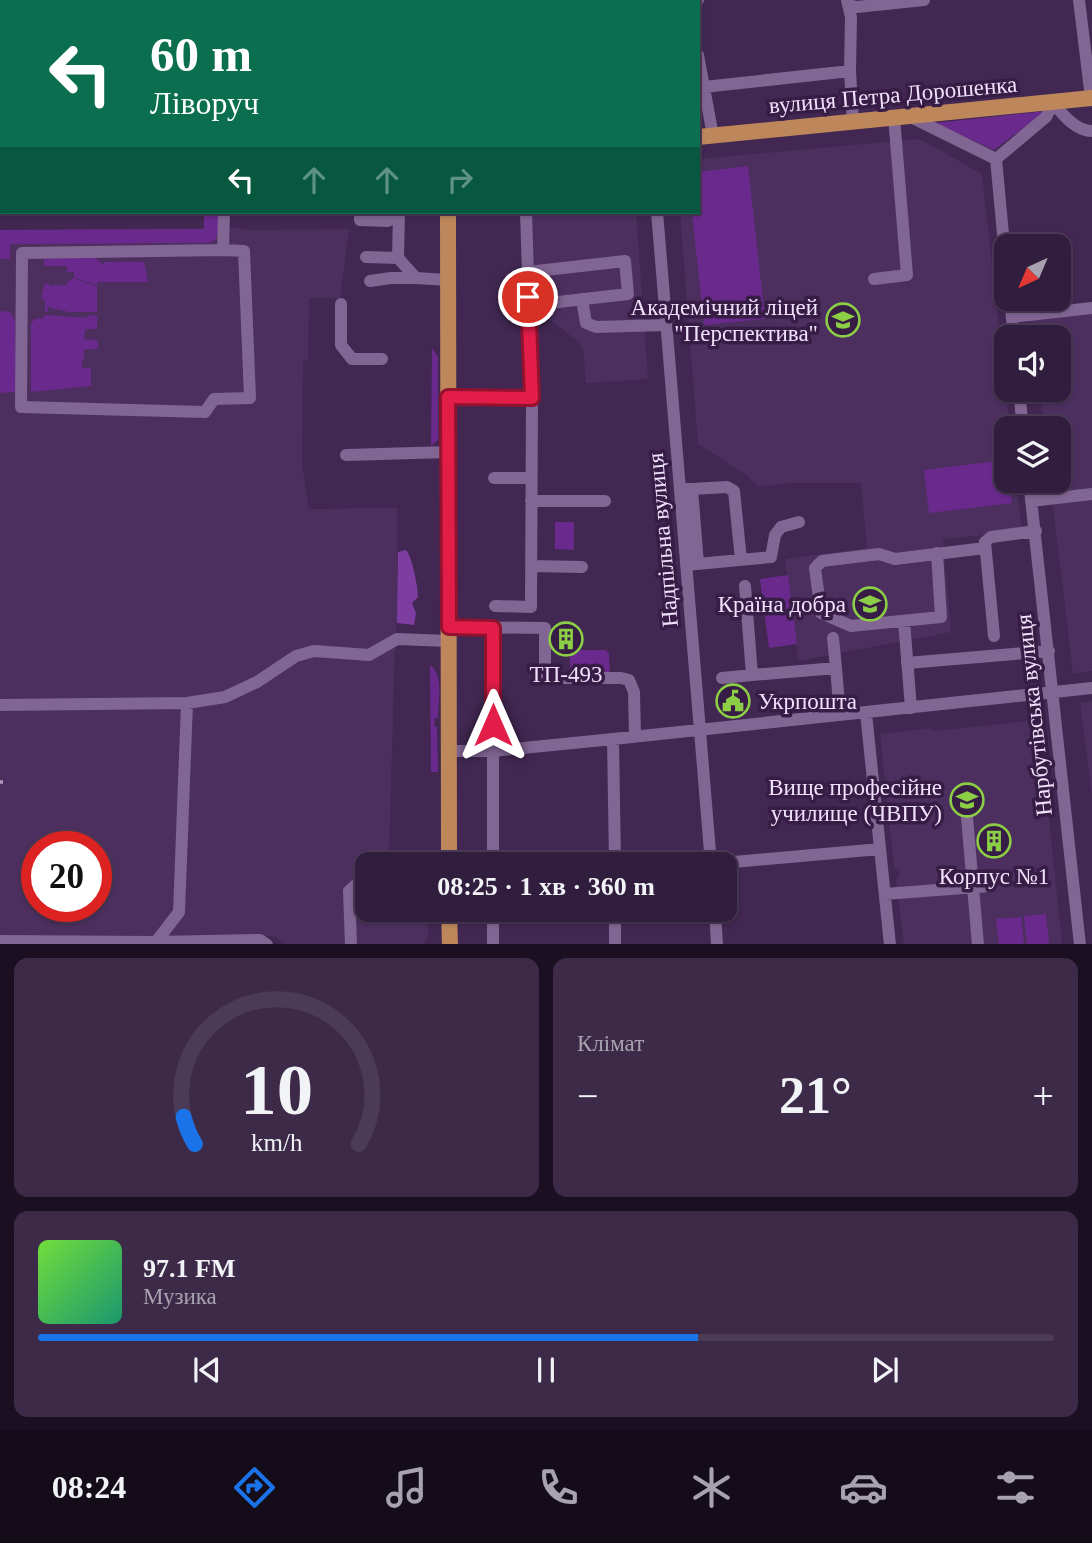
<!DOCTYPE html>
<html lang="uk">
<head>
<meta charset="utf-8">
<style>
  :root { --surface:#311d3d; --page:#3d2a48; --text:#f1f3f6; --muted:#a8a2b0; --line:#4c3b57; --accent:#1a73e8 }
  body { margin:0; font-family:Georgia,serif; background:var(--page); color:var(--text); height:100vh; display:flex; flex-direction:column; font-size:26px; white-space:nowrap }
  * { box-sizing:border-box; margin:0 }
  p { font-size:23px; color:var(--muted) }
  .icon { flex:none; width:38px; height:38px; fill:none; stroke:currentColor; stroke-width:2; stroke-linecap:round; stroke-linejoin:round }
  .map { position:relative; height:944px; overflow:hidden }
  .panel { display:flex; flex-direction:column; gap:14px; padding:14px; background:#1b1022; flex:1 }
  .panel>* { flex:none }
  .hud { position:absolute; left:0px; top:0px; width:700px; height:214px; box-shadow:0 2px 5px #0004,0 0 0 2px var(--line); background:#0b6e4f; color:#fff; overflow:hidden }
  .needle { width:46px; rotate:224deg }
  .tools { position:absolute; left:994px; top:234px; display:grid; gap:14px }
  .tools a { display:grid; place-items:center; width:77px; height:77px; border-radius:14px; background:var(--surface); box-shadow:0 2px 5px #0004,0 0 0 2px var(--line); font-size:35px }
  .speed { position:absolute; left:21px; top:831px; display:flex; gap:14px; font-size:35px; font-weight:700; text-align:center }
  .speed>* { display:grid; place-content:center; width:91px; height:91px; border-radius:50%; background:var(--surface); box-shadow:0 2px 5px #0004,0 0 0 2px var(--line); line-height:1 }
  .speed .limit { border:10px solid #d22; background:#fff; color:#111 }
  .pin { position:absolute; display:grid; place-items:center; width:60px; height:60px; color:#fff; margin:-30px; border:4px solid #fff; border-radius:50%; box-shadow:0 2px 7px #0007 }
  .me { position:absolute; width:77px; margin:-38px; rotate:0deg; stroke-linejoin:round; filter:drop-shadow(0 0 5px #0008) }
  .turn { display:flex; align-items:center; gap:24px; height:147px; padding:0 35px; font-size:32px }
  .turn .icon { width:91px; height:91px; stroke-width:2.5 }
  .turn b { display:block; font-size:49px; line-height:60px }
  .lanes { display:flex; align-items:center; height:66px; padding:0 35px; background:#0003; justify-content:center; gap:35px; direction:ltr }
  .lanes .off { opacity:.35 }
  .big { font-size:52px; font-weight:800; line-height:1.1 }
  .panel .tile { flex:1; display:flex; flex-direction:column; justify-content:center; gap:10px; min-width:0; padding:0 24px; border-radius:14px; background:var(--page) }
  .panel .dial { align-items:center; gap:0 }
  .dial svg { height:182px; overflow:visible; fill:none; stroke:var(--line); stroke-width:7; stroke-linecap:round; text-anchor:middle }
  .dial text { fill:var(--text); stroke:none }
  .song { display:flex; align-items:center; gap:21px }
  .cover { width:84px; height:84px; border-radius:10px; background:linear-gradient(135deg,hsl(100 70% 55%),hsl(160 70% 35%)) }
  .played { height:7px; border-radius:4px; background:linear-gradient(90deg,var(--accent) 65%,var(--line) 65%) }
  .keys { display:flex; justify-content:space-around; direction:ltr }
  .heat { display:flex; justify-content:space-between; align-items:center; font-size:38px; direction:ltr }
  .panel .tiles { flex:1; display:grid; gap:14px; grid-template-columns:1fr 1fr }
  .tile:last-child { grid-column:span 2 }
  .trip { position:absolute; left:355px; top:852px; width:382px; height:70px; border-radius:14px; background:var(--surface); box-shadow:0 2px 5px #0004,0 0 0 2px var(--line); font-weight:800; line-height:70px; text-align:center }
  .dock { display:flex; height:112px; justify-content:space-around; align-items:center; background:#140c18; color:var(--muted) }
  .dock .icon { width:49px; height:49px }
  .dock .selected { color:var(--accent) }
  .dock b { font-size:32px; color:var(--text) }
  .map>svg:first-child { display:block }
  .built { fill:#4c2f5f; fill-rule:evenodd }
  .green { fill:#6a2a8d }
  .forest { fill:#7d3da1 }
  .lines { fill:none; stroke-linecap:round; stroke-linejoin:round }
  .minor { stroke:#816593; stroke-width:12 }
  .major { stroke:#bd875b; stroke-width:16 }
  .rail { stroke:#b09dbd; stroke-width:3.5; stroke-dasharray:12 12; stroke-linecap:butt }
  .route-casing { stroke:#92132f; stroke-width:18 }
  .route { stroke:#e11d48; stroke-width:12 }
  .labels { text-anchor:middle; dominant-baseline:central; stroke-width:7; stroke-linejoin:round; paint-order:stroke }
  .street-label { font-size:23px; fill:#f0e1fb; stroke:#371d46 }
  .poi-label { font-size:23px; fill:#f0e1fb; stroke:#371d46; text-anchor:end }
</style>
</head>
<body>
<div class="map">
<svg width="1092" height="945" viewBox="0 0 1092 945">
  <rect width="100%" height="100%" fill="#412751"/>
  <path class="built" d="M0 0H393L2 2 0 156Z
    M920 139 982 174 1010 429H1006V481H1016L1022 531 943 539 951 632 798 661 785 559 867 548 861 483H792L758 486 745 474 698 444 680 212H698V159Z
    M532 212H636L648 379 586 383 583 348 581 347 580 343 537 310 535 305Z
    M236 228 251 230 349 229 340 298H309L308 360H303L302 465 309 509 397 508 398 611 395 644 389 855 395 852V856L427 854V864H368V910H427L428 940 423 944H284L276 937 267 936 266 945 0 944V230ZM37 847H96V906H37Z
    M1092 308V671L1073 674 1050 481H1059V429H1044L1039 390H1059V338H1033L1030 316Z
    M1092 701V796L1080 703Z
    M1039 720 1062 944H904L896 880 900 875V870L894 867 880 734 931 728 932 731Z"/>
  <path class="green" d="M1046 111 994 150 935 123Z
    M748 166 765 319 704 325 692 212H698V172Z
    M204 212H218V232L215 240 208 243 10 244V259H0V230L204 229Z
    M49 258H96L104 266V262H144L148 282H97V286L74 277V272H67V266H44V259Z
    M74 278 97 287V312H69L51 308 49 306 47 312H45V300L41 298 45 283H49V286L67 285V282Z
    M0 311 10 312 15 320 16 392 0 393Z
    M45 315 87 318 88 315 97 316V329H85L84 339 97 340 98 349H84V359H82V368H91V386L31 392V325L34 319 44 318Z
    M432 348 438 357V440L431 446Z
    M1006 460V481H1009L1012 503 929 513 924 470Z
    M555 522H574V550L555 549Z
    M788 575 797 644 769 648 760 579Z
    M576 650H606L609 654 610 675H570V656Z
    M430 665C444 674 438 703 438 718H435L434 726 437 727 438 772H431Z
    M1046 914 1049 944H1027L1024 916Z
    M1021 917 1024 944H999L996 919Z"/>
  <path class="forest" d="M406 550C412 556 418 587 418 597L412 603 416 613 414 625 397 623 398 552Z"/>
  <g class="lines">
    <path class="minor" d="M31 0V2
      M125 0V2
      M317 0V2
      M847 0 851 17 850 71 853 122
      M1079 0 1091 98
      M197 2V0
      M696 2 698 0
      M848 5 857 7 924 0
      M698 55 713 136
      M704 87 850 71
      M909 116 996 159
      M996 159 1046 117 1053 103C1063 115 1076 131 1092 131
      M996 159 1006 266
      M0 186H2
      M360 212V220L388 221 389 212
      M399 212 398 258 416 278 448 280
      M657 212 711 864
      M223 250 244 251 250 398 214 399 205 412 21 407 22 253 223 250 224 212
      M366 257 398 258
      M528 272 625 261 628 294 541 304
      M874 279 907 275 894 117
      M370 281 391 278H416
      M582 299 586 323 596 327 666 325
      M1010 299 1014 338
      M341 304V345L352 359H382
      M1012 317 1092 308
      M1019 390 1023 429
      M448 397 532 399
      M346 455 449 452
      M494 478H531
      M1029 481 1080 945
      M687 489H692L698 564
      M692 489 727 487 734 491 741 560
      M531 501H605
      M1031 501 1092 494
      M937 553 941 617 851 626 821 613 815 568 822 561 879 554 895 559 985 548
      M686 565 771 557 775 535 781 527 799 522
      M531 566 582 567
      M745 586 752 675 836 668 840 715
      M495 606 531 607 532 399 526 212
      M904 621 911 708
      M449 627 545 628V678H621L629 680 634 692 635 736
      M493 628V864
      M994 636 985 542 991 537 1036 531
      M833 638 836 668
      M907 663 1049 651
      M722 678 752 675
      M0 705 187 703 225 697 257 682 296 656 314 651 369 655 397 639 449 641
      M866 713 890 945
      M613 739 615 864
      M450 751H493L613 739 1092 688
      M965 794 978 945
      M377 864 380 862 449 860
      M711 864 880 849
      M885 894 990 886
      M493 910V945
      M615 910V945
      M715 910 717 945
      M0 941 156 942 260 940 267 945
      M156 942 179 912 187 703
      M351 945 349 891 368 874"/>
    <path class="major" d="M448 0V2
      M698 137 1092 98
      M448 212 449 864
      M449 910 450 945"/>
    <path class="rail" d="M0 782H3"/>
  </g>
  <g class="lines">
    <defs>
      <path id="route" d="M493 725V628L449 627 448 397 532 398 528 297"/>
    </defs>
    <use href="#route" class="route-casing"/>
    <use href="#route" class="route"/>
  </g>
  <defs>
    <symbol id="school-ring" viewBox="-11 -11 22 22"><circle r="9.5" fill="#371d46" stroke="#8cce45" stroke-width="1.5"/><path d="M0-5L7-2L0 1L-7-2ZM-4 1L0 2.5L4 1V4Q0 6-4 4Z" fill="#8cce45"/></symbol>
    <symbol id="building-ring" viewBox="-11 -11 22 22"><circle r="9.5" fill="#371d46" stroke="#8cce45" stroke-width="1.5"/><path d="M-4-6H4V6H1V3H-1V6H-4ZM-2.5-4.3h1.7v1.8h-1.7ZM.8-4.3h1.7v1.8H.8ZM-2.5-1h1.7V.8h-1.7ZM.8-1h1.7V.8H.8Z" fill="#8cce45"/></symbol>
    <symbol id="civic-ring" viewBox="-11 -11 22 22"><circle r="9.5" fill="#371d46" stroke="#8cce45" stroke-width="1.5"/><path d="M-.6-6.5H3V-4.5H.6V-3L4-1V1h2V6H-6V1h2V-1L-.6-3ZM-1.2 2.5V6h2.4V2.5Z" fill="#8cce45"/></symbol>
    <symbol id="university-ring" viewBox="-11 -11 22 22"><circle r="9.5" fill="#371d46" stroke="#8cce45" stroke-width="1.5"/><path d="M0-5L7-2L0 1L-7-2ZM-4 1L0 2.5L4 1V4Q0 6-4 4Z" fill="#8cce45"/></symbol>
  </defs>
  <g fill-rule="evenodd">
    <use href="#school-ring" x="824" y="301" width="38" height="38"/>
    <use href="#school-ring" x="851" y="585" width="38" height="38"/>
    <use href="#building-ring" x="547" y="620" width="38" height="38"/>
    <use href="#civic-ring" x="714" y="682" width="38" height="38"/>
    <use href="#university-ring" x="948" y="781" width="38" height="38"/>
    <use href="#building-ring" x="975" y="822" width="38" height="38"/>
  </g>
  <g class="labels">
    <g class="street-label">
      <text transform="translate(893 95) rotate(-5)">вулиця Петра Дорошенка</text>
      <text transform="translate(663 540) rotate(-95)">Надпільна вулиця</text>
      <text transform="translate(1034 715) rotate(-96)">Нарбутівська вулиця</text>
    </g>
    <g class="poi-label">
      <text x="818" y="307">Академічний ліцей<tspan x="818" dy="26">"Перспектива"</tspan></text>
      <text x="846" y="604">Країна добра</text>
      <text x="566" y="674" text-anchor="middle">ТП-493</text>
      <text x="758" y="701" text-anchor="start">Укрпошта</text>
      <text x="942" y="787">Вище професійне<tspan x="942" dy="26">училище (ЧВПУ)</tspan></text>
      <text x="994" y="876" text-anchor="middle">Корпус №1</text>
    </g>
  </g>
</svg>
<div class="tools">
<a><svg class="needle" viewBox="-14 -14 28 28"><path d="M0-13l5 13h-10z" fill="#e53935"/><path d="M0 13l5-13h-10z" fill="#a8a2b0"/></svg></a>
<a><svg class="icon" aria-label="sound" viewBox="0 0 24 24"><path d="M4 9h4l5-4v14l-5-4H4zM17 9q2 3 0 6"/></svg></a>
<a><svg class="icon" aria-label="layers" viewBox="0 0 24 24"><path d="M12 4l9 5-9 5-9-5zM3 14l9 5 9-5"/></svg></a>
</div>
<div class="speed"><div class="limit">20</div></div>
<div class="pin" style="left:528px;top:297px;background:#d93025"><svg class="icon" aria-label="arrive" viewBox="0 0 24 24"><path d="M6 21V4h12l-3 4 3 4H6"/></svg></div>
<svg class="me" style="left:493px;top:725px" viewBox="-20 -20 40 40"><path d="M0-17L14 15 0 8-14 15z" fill="#e11d48" stroke="#fff" stroke-width="4"/></svg>
<div class="trip">08:25 · 1 хв · 360 m</div>
<div class="hud">
<div class="turn"><svg class="icon" aria-label="left" viewBox="0 0 24 24"><path d="M17 20v-9H6M10 6l-5 5 5 5"/></svg><div><b>60 m</b>Ліворуч</div></div>
<div class="lanes"><svg class="icon" aria-label="left" viewBox="0 0 24 24"><path d="M17 20v-9H6M10 6l-5 5 5 5"/></svg><svg class="icon off" aria-label="ahead" viewBox="0 0 24 24"><path d="M12 20V5M6 11l6-6 6 6"/></svg><svg class="icon off" aria-label="ahead" viewBox="0 0 24 24"><path d="M12 20V5M6 11l6-6 6 6"/></svg><svg class="icon off" aria-label="right" viewBox="0 0 24 24"><path d="M7 20v-9h11M14 6l5 5-5 5"/></svg></div>
</div>
</div>
<section class="panel">
<div class="tiles">
<div class="tile dial"><svg viewBox="0 0 100 80">
<path d="M14 69A42 42 0 1 1 86 69"/>
<path d="M14 69A42 42 0 0 1 9 57" stroke="#1a73e8"/>
<text x="50" y="56" font-size="32" font-weight="700">10</text>
<text x="50" y="72" font-size="11">km/h</text>
</svg></div>
<div class="tile"><p>Клімат</p>
<div class="heat"><a>−</a><b class="big">21°</b><a>+</a></div>
</div>
<div class="tile">
<div class="song"><i class="cover"></i><div><b>97.1 FM</b><p>Музика</p></div></div>
<div class="played"></div>
<div class="keys"><svg class="icon" aria-label="previous" viewBox="0 0 24 24"><path d="M18 5L8 12l10 7zM5 5v14"/></svg><svg class="icon" aria-label="pause" viewBox="0 0 24 24"><path d="M8 5v14M16 5v14"/></svg><svg class="icon" aria-label="next" viewBox="0 0 24 24"><path d="M6 5l10 7-10 7zM19 5v14"/></svg></div>
</div>
</div>
</section>
<nav class="dock">
<b>08:24</b>
<svg class="icon selected" aria-label="directions" viewBox="0 0 24 24"><path d="M12 3l9 9-9 9-9-9zM9 14v-3h6M13 9l2 2-2 2"/></svg>
<svg class="icon" aria-label="music" viewBox="0 0 24 24"><path d="M9 18V5l10-2v13"/><circle cx="6" cy="18" r="3"/><circle cx="16" cy="16" r="3"/></svg>
<svg class="icon" aria-label="phone" viewBox="0 0 24 24"><path d="M5 4h4l2 5-3 2q2 4 5 5l2-3 5 2v4C11 20 4 13 5 4z"/></svg>
<svg class="icon" aria-label="climate" viewBox="0 0 24 24"><path d="M12 3v18M4 7l16 10M4 17L20 7"/></svg>
<svg class="icon" aria-label="car" viewBox="0 0 24 24"><path d="M5 17H2v-5l4-1 3-4h7l3 4 3 1v5h-3M9 17h6M6 11h13"/><circle cx="7" cy="17" r="2"/><circle cx="17" cy="17" r="2"/></svg>
<svg class="icon" aria-label="filters" viewBox="0 0 24 24"><path d="M4 7h16M4 17h16"/><circle cx="9" cy="7" r="2"/><circle cx="15" cy="17" r="2"/></svg>
</nav>
</body>
</html>
